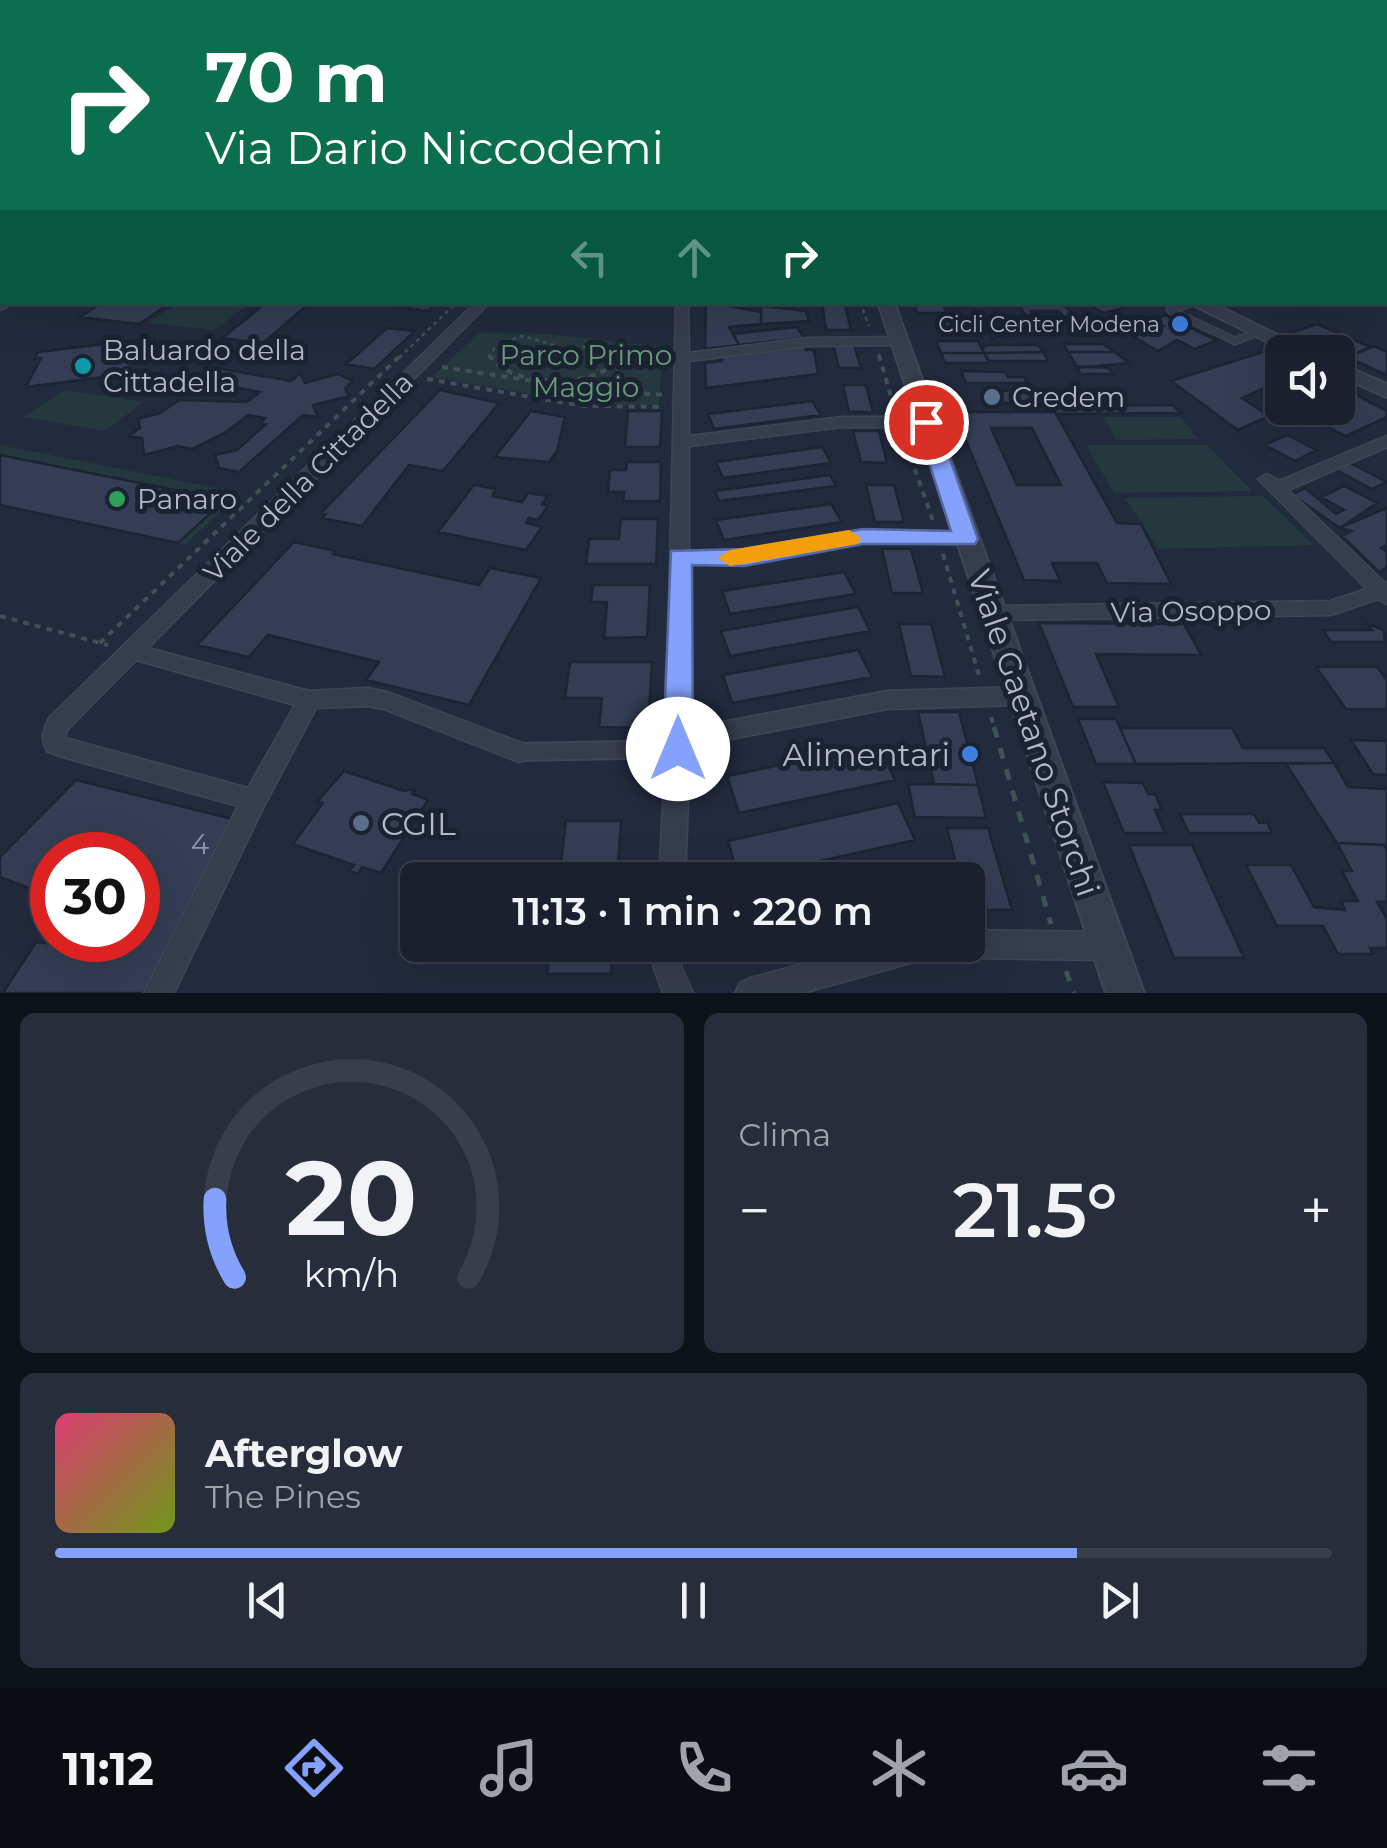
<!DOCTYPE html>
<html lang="it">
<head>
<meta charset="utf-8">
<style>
  :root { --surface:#1a202e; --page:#272d3a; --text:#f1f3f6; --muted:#9fa3aa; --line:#383e4a; --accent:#84a2fc }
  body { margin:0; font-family:Montserrat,sans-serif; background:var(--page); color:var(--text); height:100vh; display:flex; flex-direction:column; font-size:38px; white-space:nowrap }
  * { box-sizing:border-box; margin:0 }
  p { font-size:32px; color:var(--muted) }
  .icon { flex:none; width:55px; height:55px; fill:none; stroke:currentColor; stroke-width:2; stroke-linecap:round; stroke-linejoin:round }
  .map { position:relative; height:993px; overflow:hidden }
  .side { display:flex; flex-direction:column; gap:20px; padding:20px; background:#0e1219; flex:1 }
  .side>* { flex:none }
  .hud { position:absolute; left:0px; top:0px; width:1388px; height:305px; box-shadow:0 10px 40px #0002,0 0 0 2px var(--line); background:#0b6e4f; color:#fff; overflow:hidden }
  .controls { position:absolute; left:1265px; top:335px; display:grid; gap:20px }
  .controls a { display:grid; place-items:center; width:90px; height:90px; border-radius:15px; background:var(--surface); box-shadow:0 10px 40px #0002,0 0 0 2px var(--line); font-size:50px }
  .speed { position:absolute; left:30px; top:832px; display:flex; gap:20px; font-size:50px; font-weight:700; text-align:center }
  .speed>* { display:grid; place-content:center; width:130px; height:130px; border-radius:50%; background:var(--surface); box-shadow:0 10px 40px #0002,0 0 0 2px var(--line); line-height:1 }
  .speed .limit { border:15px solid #d22; background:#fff; color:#111 }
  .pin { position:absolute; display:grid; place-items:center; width:85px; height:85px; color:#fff; margin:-42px; border:5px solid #fff; border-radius:50%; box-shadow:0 2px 10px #0007 }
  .me { position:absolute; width:110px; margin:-55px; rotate:0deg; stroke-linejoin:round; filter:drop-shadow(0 0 8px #0008) }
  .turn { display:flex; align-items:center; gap:35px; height:210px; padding:0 40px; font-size:45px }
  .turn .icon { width:130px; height:130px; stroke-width:2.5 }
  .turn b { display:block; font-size:70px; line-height:85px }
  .lanes { display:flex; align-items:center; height:95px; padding:0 40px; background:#0003; justify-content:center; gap:50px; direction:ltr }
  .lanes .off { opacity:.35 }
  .big { font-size:75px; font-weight:600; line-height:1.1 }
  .side .widget { flex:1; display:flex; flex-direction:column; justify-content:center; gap:15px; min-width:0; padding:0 35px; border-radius:15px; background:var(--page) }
  .side .dial { align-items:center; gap:0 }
  .dial svg { height:260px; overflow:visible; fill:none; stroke:var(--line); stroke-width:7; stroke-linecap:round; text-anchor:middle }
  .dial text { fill:var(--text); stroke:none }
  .song { display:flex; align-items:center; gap:30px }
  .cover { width:120px; height:120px; border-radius:15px; background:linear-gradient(135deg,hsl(340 70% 55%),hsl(80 70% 35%)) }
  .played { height:10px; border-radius:5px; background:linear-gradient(90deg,var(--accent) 80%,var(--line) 80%) }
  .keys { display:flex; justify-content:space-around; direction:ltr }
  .heat { display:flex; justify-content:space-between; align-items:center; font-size:55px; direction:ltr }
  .side .tiles { flex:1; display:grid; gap:20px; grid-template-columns:1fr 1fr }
  .widget:last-child { grid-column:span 2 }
  .trip { position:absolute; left:400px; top:862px; width:585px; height:100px; border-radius:15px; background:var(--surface); box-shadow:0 10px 40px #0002,0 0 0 2px var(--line); font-weight:600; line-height:100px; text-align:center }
  .tabs { display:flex; height:160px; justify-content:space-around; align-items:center; background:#0a0d12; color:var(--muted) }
  .tabs .icon { width:70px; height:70px }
  .tabs .selected { color:var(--accent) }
  .tabs b { font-size:45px; color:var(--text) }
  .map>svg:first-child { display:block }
  .green { fill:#24383e }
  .building { fill:#343d54; stroke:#1d2434; stroke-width:2.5; fill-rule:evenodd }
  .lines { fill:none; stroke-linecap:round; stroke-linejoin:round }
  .service-casing { stroke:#3f4656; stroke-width:9 }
  .pedestrian-casing { stroke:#3f4656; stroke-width:4 }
  .minor-casing { stroke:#3f4656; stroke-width:3 }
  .tertiary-casing { stroke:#3f4656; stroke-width:4 }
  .path-far2 { stroke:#3d5156; stroke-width:2.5; stroke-dasharray:4 4; stroke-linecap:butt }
  .path-far1 { stroke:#3d5156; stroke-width:4; stroke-dasharray:6 6; stroke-linecap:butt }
  .path { stroke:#3d5156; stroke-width:5; stroke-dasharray:11 11; stroke-linecap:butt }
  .service { stroke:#363d4d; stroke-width:6 }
  .pedestrian { fill:#363d4d; fill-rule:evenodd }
  .minor { fill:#363d4d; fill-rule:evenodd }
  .tertiary { fill:#363d4d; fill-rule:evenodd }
  .route { fill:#84a2fc; stroke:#5669a4; stroke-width:2.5 }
  .slow { fill:#f59e0b }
  .shop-dot { fill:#3f7fe0; stroke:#1b2232; stroke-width:4 }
  .culture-dot { fill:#0f9aa8; stroke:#1b2232; stroke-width:4 }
  .service-dot { fill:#5c6f8a; stroke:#1b2232; stroke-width:4 }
  .leisure-dot { fill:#2e9e5b; stroke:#1b2232; stroke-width:4 }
  .labels { text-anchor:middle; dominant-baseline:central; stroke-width:10; stroke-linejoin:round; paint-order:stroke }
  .far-poi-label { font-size:22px; fill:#b2b8c9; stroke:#1b2232; text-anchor:end }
  .poi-label { font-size:28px; fill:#b2b8c9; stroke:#1b2232; text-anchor:start }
  .park-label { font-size:28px; fill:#689b7a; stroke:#1b2232 }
  .street-label { font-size:28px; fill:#b2b8c9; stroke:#1b2232 }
  .near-number-label { font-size:28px; fill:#9097aa }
  .near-street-label { font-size:32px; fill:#b2b8c9; stroke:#1b2232 }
  .near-poi-label { font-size:32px; fill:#b2b8c9; stroke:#1b2232; text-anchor:end }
</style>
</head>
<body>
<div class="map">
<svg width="1387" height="993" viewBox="0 0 1387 993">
  <rect width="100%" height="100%" fill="#222a3d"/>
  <path class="green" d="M178 303V302L251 303 214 330 148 323Z
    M478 333 548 334 663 347 659 405 590 404 432 377Z
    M65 390 144 402 105 431 23 417Z
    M1102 417H1181L1198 439 1117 440Z
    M0 445 241 493 185 545 0 505Z
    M1086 445H1207L1252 491 1114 493Z
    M1263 496 1314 545 1158 549 1125 498Z"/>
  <path class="building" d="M103 302H165L161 305 166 306 139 324 80 317Z
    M267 302H311L263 343 222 338Z
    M363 302H437L428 311Z
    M706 302 761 312V324L729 327 739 345 705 349Z
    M822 302H844L851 330H826Z
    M1082 302H1112L1123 308 1104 313Z
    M914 303 960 304 961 307H944L947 313H917Z
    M1018 303H1061L1077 317H1064L1059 311H1031L1033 315H1025Z
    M761 306 806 311 809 321 761 324Z
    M1165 315 1203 334 1217 340 1195 349 1177 340 1158 351 1129 334 1163 326 1151 320Z
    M1064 317H1077L1099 336H1077Z
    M974 320 980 333H947L942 321Z
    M1013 320H1054L1063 333H1020Z
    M1317 324 1371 347 1347 357 1293 332Z
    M797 327 804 338 739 345 733 334Z
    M984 327H1017L1020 333 992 338Z
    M387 328 415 331 374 369 346 364Z
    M155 338 152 346 137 348 127 374 26 387 41 358 34 359 38 352Z
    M936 341H978L984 353H941Z
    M833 344 854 345 861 368H839Z
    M1064 344H1103L1115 352H1068Z
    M990 345H1039L1043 352 984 353 982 347Z
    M806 346V350H814L818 374 706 388 705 363 722 361V356Z
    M1374 346 1387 352V375L1347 357Z
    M1043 352 1048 361H989L984 353Z
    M1068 352H1115L1128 363 1078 368Z
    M1263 352 1282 361V386L1276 383 1242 398 1269 416 1238 430 1171 381Z
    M941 353H984L989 363H945Z
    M1075 366 1108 368 1113 374H1081Z
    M210 367 291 381 300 373 305 383 338 374 353 381 345 388 349 396 313 405 318 417 303 415 239 472 219 468 215 455 237 450 266 424 261 423 265 418 248 415 226 432 192 449 178 446 144 455 142 438 129 436 140 428 138 419 160 413 179 400 247 402 260 392 218 384 198 390 195 379Z
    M961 371 1005 372 1008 377H1024L1028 383H966Z
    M843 385H866L873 412H849Z
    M1338 386 1387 411V417L1346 436 1295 411 1338 408Z
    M440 390 499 403 443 471 409 465 362 526 322 518 326 514 321 513Z
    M987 391H1086L1093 403H992Z
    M812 401 821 415 714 429 708 414Z
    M1173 405 1181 413 1056 414 1052 406Z
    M531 411 565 417 557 451 549 462 495 457Z
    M628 411H662L660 447H625Z
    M954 412H1055L1117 523 1141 524 1171 584 1107 583 1097 563H1052L1060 581 1024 580ZM991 428H1032L1061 485H1017Z
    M853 431H879L887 463 861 462Z
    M1287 435 1316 450 1295 461 1265 445Z
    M822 447 831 463 723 478 716 462Z
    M0 455 225 500 178 543 0 505Z
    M627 462H661L660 501H623L624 492H608L610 470H626Z
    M1350 463 1364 470 1386 482 1372 489 1336 470Z
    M830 475 836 486 719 501 715 491Z
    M474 485 496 489 492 496 522 502 528 493 548 496 542 504 548 506 538 520 529 518 526 523 542 527 526 550 438 532Z
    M866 485H894L904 522H875Z
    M1344 486 1377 503 1340 528 1292 495 1305 488 1336 514 1344 510 1321 497Z
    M831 504 842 522 724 540 716 520Z
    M1387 508V545L1381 548 1387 552V567L1379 572 1342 536 1352 531 1339 528Z
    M621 519H658L656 564H586L589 539H619Z
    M294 542 336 551 333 554 479 585 490 568 541 578 469 705 366 680 379 662 268 635 249 657 197 645Z
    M882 549H911L923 593H892Z
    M844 572 856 594 730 614 722 591Z
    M593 585H650L647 637 604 638 607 602H591Z
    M858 607 870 631 730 656 721 631Z
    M1039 623 1184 624 1201 655 1096 654 1119 707H1073Z
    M1366 623 1384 630 1385 642H1331L1323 630H1372Z
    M899 624H931L945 677 911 676Z
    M858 650 872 677 732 703 723 675Z
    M570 662H652L648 728 599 727 602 698H565Z
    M1316 667H1377L1387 680V709H1346Z
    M918 712H959L978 785 934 784Z
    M1078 719H1116L1136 764H1096Z
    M1120 728H1232L1243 748H1324L1334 763 1136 764Z
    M1351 740 1387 741V775L1373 774Z
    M878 745 895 780 739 813 727 776Z
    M1334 763 1348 787 1387 789V845L1337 843 1286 764Z
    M344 771 404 791 415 789 412 794 428 800 381 873 362 867 358 874 349 871 354 865 293 844 323 803 317 802Z
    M76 780 240 821 153 993H3L36 942 104 949 99 958 112 959 122 940H138V912L153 883 138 878V855H52V881L42 893 0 877V857Z
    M1103 782 1143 783 1148 794H1155L1162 810H1155L1165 833H1124Z
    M908 784 978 785 986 818 915 817Z
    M898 803 915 840 739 879 728 841Z
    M1180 814H1254L1259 823 1267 822 1272 833H1189Z
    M566 821H621L617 880H559Z
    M947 828H988L1012 910H968V880H960Z
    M1337 843 1384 845 1387 850V902H1377L1387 919V948H1370L1373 954H1338L1323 926H1277L1246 865H1291L1314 907 1345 910 1341 901H1358L1342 871H1352Z
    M1129 845H1192L1244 958H1174Z
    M902 864 909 880H833Z
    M551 945H613L611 974H547Z"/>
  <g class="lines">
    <defs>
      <path id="service" d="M1193 302 1170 310 1235 341 1258 332
        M0 307 9 302"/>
      <path id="pedestrian" d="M0 170H2V175H0Z
        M678 741 685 744 687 749 685 754 678 757 519 760 512 757 510 752 512 747 519 744Z"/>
      <path id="minor" d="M1385 147H1387V153H1385Z
        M2 256V264L0 265V257Z
        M476 302H490L148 648 309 691 367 688 387 692 527 745 531 752 527 759 519 762 384 709 367 706 316 708 263 808 174 993H144L238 806 59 756 47 751C40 738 43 731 49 718ZM136 660 295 705 248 788 65 738 67 730Z
        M676 302H688L689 353 808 338 898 337 905 341 898 345 808 346 689 361V436L842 417H927L935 422 927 427H842L689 446V550L744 551 863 530 966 533 975 539 966 545 863 542 744 563 689 562 690 728 887 691 1022 687 1030 690 1033 696 1030 702 1022 705 887 709 690 747 685 880H659L666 749Z
        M1387 436V447L1288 490 1385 583 1387 582V604L1378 599 1331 615 991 620 984 618 981 613 984 608 991 606 1330 601 1367 589 1258 479 1267 474 1279 481Z
        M968 930 1108 932 1118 936 1122 946 1118 956 1108 960 968 958 958 954 954 945H968Z
        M654 945H682L681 966 693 993H663L653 966Z
        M874 945H939L935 955 925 959 803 993H735L740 983 750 978Z"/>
      <path id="tertiary" d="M0 199 2 200V208H0Z
        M878 302H894L1144 993H1106Z
        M1187 302H1210L1312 352H1289Z
        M1338 363 1387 384V397L1338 376Z"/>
    </defs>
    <use href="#service" class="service-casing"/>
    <use href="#pedestrian" class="pedestrian-casing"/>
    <use href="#minor" class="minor-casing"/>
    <use href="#tertiary" class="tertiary-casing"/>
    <path class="path-far2" d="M860 302 869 326
      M1320 348 1330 352
      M879 354 880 358
      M399 358 457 302
      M489 358 496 345 522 336 561 347H600L612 358"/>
    <path class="path-far1" d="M489 355C509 387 587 388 615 364L611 355
      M879 355 894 407
      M442 367 592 390 666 395
      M427 379 583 406 665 407
      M903 435 933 521
      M943 554 980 679
      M0 616 108 645
      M100 643 401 355
      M991 717 995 729"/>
    <path class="path" d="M994 727 1051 924
      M1066 971 1074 993"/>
    <use href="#service" class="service"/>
    <use href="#pedestrian" class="pedestrian"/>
    <use href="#minor" class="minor"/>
    <use href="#tertiary" class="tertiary"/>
  </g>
  <linearGradient id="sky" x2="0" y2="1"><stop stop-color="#131722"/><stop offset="0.48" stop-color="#3e4a62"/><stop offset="1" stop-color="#3e4a62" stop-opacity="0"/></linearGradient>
  <rect width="1387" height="266" fill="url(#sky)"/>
  <path class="route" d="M926 416 937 422 978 539 975 544H863L744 566 692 565 693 749 689 758 678 762 667 758 663 749 671 551 744 549 863 529 951 531 916 422Z"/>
  <path class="slow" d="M849 530 861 538 858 544 730 566 718 558 730 550Z"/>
  <g class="shop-dot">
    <circle cx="1180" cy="324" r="10"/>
    <circle cx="970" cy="754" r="10"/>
  </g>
  <circle class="culture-dot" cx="83" cy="366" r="10"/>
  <g class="service-dot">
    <circle cx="992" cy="397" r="10"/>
    <circle cx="361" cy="823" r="10"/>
  </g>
  <circle class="leisure-dot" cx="117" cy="499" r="10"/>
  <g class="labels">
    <g class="far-poi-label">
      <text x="1160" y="324">Cicli Center Modena</text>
    </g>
    <g class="poi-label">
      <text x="103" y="350">Baluardo della<tspan x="103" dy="32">Cittadella</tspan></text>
      <text x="1012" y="397">Credem</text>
      <text x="137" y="499">Panaro</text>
    </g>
    <g class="park-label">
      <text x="586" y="355">Parco Primo<tspan x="586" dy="32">Maggio</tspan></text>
    </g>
    <g class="street-label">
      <text transform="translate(308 477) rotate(-45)">Viale della Cittadella</text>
      <text transform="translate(1191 611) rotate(-1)">Via Osoppo</text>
    </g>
    <g class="near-number-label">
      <text x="200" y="844">4</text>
    </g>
    <g class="near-street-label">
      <text transform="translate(1034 733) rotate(71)">Viale Gaetano Storchi</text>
    </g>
    <g class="near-poi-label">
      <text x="950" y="754">Alimentari</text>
      <text x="381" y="823" text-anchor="start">CGIL</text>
    </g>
  </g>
</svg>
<div class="controls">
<a><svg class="icon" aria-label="sound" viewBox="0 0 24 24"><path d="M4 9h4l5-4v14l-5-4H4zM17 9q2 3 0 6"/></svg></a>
</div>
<div class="speed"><div class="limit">30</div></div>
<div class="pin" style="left:926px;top:422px;background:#d93025"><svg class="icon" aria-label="arrive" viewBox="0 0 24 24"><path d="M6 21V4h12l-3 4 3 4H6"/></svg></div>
<svg class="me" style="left:678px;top:749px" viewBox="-20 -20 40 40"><circle r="19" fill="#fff"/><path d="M0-13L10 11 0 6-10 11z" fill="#84a2fc"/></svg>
<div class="trip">11:13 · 1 min · 220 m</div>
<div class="hud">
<div class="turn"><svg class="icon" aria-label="right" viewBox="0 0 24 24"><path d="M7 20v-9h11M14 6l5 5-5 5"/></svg><div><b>70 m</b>Via Dario Niccodemi</div></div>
<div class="lanes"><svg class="icon off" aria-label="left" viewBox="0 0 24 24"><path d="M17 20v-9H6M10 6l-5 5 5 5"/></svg><svg class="icon off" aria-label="ahead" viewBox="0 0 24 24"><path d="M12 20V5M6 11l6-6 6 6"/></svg><svg class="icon" aria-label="right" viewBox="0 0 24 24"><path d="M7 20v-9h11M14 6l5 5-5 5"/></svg></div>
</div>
</div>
<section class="side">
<div class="tiles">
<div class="widget dial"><svg viewBox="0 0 100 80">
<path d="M14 69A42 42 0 1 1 86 69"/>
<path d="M14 69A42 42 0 0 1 8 45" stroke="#84a2fc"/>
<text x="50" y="56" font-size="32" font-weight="700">20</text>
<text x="50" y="72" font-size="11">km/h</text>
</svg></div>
<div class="widget"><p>Clima</p>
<div class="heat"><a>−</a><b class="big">21.5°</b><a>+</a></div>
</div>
<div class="widget">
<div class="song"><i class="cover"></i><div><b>Afterglow</b><p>The Pines</p></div></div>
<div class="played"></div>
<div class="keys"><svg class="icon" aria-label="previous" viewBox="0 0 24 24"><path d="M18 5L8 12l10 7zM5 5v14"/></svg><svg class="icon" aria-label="pause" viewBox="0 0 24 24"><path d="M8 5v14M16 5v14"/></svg><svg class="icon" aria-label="next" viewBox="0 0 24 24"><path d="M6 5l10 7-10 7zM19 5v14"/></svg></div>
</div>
</div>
</section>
<nav class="tabs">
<b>11:12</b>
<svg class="icon selected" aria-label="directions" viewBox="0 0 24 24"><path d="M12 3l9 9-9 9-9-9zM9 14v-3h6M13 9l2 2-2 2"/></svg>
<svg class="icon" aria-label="music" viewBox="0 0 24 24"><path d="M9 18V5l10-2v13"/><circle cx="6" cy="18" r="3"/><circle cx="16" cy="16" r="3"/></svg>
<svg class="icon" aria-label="phone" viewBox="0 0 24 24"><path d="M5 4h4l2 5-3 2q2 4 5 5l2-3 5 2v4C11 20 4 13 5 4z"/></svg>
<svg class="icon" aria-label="climate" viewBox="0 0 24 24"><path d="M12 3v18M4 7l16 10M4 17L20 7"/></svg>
<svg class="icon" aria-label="car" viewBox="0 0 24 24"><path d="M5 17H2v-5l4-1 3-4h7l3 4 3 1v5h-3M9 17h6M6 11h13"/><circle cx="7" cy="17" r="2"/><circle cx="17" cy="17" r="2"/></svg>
<svg class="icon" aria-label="filters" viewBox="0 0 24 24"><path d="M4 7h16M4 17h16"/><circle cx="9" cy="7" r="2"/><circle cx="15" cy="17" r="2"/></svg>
</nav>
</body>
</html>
